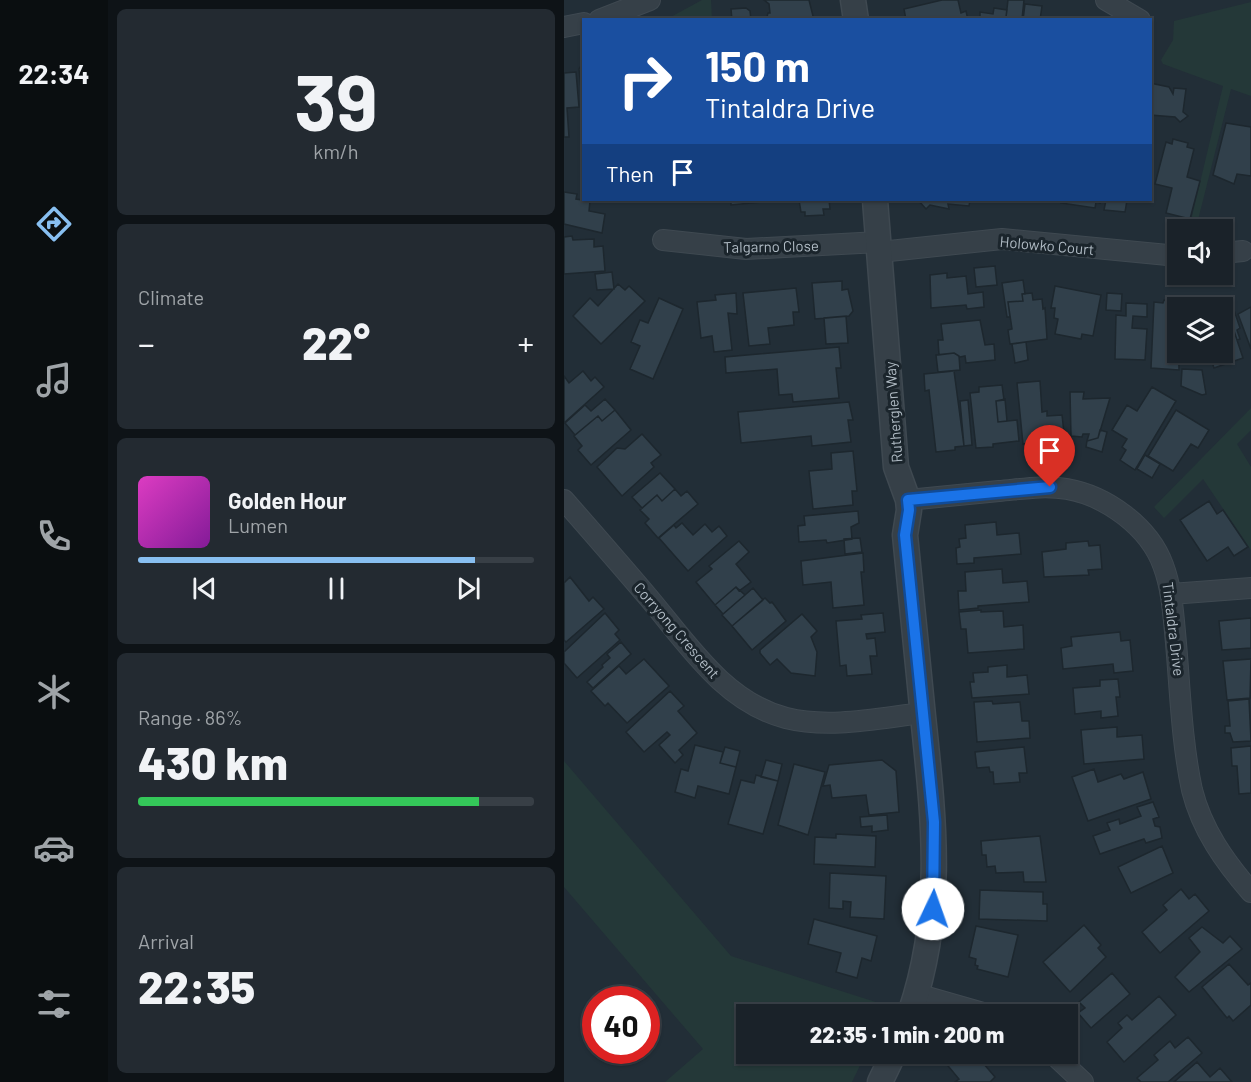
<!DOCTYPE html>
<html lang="en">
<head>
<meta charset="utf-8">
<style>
  :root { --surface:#1a2229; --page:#232a31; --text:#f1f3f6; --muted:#9fa4a8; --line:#383f46; --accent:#88bff1 }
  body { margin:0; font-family:Barlow,sans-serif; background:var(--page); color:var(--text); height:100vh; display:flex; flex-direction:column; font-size:22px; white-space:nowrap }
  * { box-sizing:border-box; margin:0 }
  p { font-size:20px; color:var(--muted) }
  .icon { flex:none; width:33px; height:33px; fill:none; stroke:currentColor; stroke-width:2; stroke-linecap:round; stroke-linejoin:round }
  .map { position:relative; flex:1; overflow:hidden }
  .sheet { display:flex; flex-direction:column; gap:9px; padding:9px; background:#0e1317; width:456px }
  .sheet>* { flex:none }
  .top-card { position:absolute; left:18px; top:18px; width:570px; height:183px; border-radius:0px; box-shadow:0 2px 4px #0004,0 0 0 2px var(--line); background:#1a4fa0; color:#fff; overflow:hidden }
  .buttons { position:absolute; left:603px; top:219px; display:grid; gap:12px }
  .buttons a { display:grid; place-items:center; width:66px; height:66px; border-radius:0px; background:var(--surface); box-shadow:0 2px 4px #0004,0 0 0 2px var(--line); font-size:30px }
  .speed { position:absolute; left:18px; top:986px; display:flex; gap:12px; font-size:30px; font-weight:700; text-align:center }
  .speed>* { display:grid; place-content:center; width:78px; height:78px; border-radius:50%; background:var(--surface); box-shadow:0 2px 4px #0004,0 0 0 2px var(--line); line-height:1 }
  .speed .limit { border:9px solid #d22; background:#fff; color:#111 }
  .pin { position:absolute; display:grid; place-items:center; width:51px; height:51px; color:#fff; margin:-62px -26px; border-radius:50% 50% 50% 0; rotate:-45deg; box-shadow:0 0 6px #0007 }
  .pin .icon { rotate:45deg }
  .me { position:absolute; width:66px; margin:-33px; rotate:3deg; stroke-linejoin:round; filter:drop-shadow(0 0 4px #0008) }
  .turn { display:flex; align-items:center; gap:21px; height:126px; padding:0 24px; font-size:27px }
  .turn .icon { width:78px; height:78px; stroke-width:2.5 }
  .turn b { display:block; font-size:42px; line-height:51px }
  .then { display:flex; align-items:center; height:57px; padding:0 24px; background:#0003; gap:12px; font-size:22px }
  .big { font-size:45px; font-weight:800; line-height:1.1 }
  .sheet .widget { flex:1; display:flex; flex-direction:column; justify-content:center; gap:9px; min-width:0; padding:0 21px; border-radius:9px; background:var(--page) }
  .sheet .dial { align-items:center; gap:0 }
  .dial b { font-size:78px; line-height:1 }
  .song { display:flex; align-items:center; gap:18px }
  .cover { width:72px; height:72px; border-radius:9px; background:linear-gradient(135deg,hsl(310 70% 55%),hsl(290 70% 35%)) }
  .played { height:6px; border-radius:3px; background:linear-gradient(90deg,var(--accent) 85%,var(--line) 85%) }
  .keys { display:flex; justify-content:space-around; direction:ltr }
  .heat { display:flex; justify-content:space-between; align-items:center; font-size:33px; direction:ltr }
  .charge { height:9px; border-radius:4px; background:linear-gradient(90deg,#34c759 86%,var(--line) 0) }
  .trip { position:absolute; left:172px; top:1004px; width:342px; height:60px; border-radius:0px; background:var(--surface); box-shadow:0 2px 4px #0004,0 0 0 2px var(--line); font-weight:800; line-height:60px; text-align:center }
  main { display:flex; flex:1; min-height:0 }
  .tab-bar { display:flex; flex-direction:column; width:108px; justify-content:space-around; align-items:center; background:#0a0e10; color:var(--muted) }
  .tab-bar .icon { width:42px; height:42px }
  .tab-bar .active { color:var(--accent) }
  .tab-bar b { font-size:27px; color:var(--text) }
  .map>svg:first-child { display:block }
  .green { fill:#243838 }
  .building { fill:#31404b; stroke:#1d272e; stroke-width:1.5 }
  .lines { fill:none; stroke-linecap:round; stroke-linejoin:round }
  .minor-casing { stroke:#3f4951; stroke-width:22 }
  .tertiary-casing { stroke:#3f4951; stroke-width:27 }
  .minor { stroke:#364048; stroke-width:20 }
  .tertiary { stroke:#364048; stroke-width:24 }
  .route-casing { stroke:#114b97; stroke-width:15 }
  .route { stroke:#1a73e8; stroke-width:10 }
  .labels { text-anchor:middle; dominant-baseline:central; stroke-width:6; stroke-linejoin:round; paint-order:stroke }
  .street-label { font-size:15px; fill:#b0bbc4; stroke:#1b252c }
</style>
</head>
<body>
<main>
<nav class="tab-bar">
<b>22:34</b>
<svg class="icon active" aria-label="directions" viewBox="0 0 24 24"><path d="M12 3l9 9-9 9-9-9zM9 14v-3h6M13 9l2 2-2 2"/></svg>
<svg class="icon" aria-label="music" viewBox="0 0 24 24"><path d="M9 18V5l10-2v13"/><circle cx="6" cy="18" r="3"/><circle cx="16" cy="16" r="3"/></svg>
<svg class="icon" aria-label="phone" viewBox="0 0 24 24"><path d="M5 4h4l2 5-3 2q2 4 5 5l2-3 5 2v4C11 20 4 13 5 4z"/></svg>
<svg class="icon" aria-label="climate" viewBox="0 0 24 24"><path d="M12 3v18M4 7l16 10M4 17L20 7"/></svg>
<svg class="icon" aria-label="car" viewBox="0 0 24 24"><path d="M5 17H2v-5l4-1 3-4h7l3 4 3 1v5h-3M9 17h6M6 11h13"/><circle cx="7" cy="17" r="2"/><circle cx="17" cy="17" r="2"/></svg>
<svg class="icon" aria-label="filters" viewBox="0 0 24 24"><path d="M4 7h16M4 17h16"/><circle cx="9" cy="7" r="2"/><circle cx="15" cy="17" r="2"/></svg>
</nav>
<section class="sheet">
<div class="widget dial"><b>39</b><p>km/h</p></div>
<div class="widget"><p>Climate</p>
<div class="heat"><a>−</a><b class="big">22°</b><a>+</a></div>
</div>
<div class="widget">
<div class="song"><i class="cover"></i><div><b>Golden Hour</b><p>Lumen</p></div></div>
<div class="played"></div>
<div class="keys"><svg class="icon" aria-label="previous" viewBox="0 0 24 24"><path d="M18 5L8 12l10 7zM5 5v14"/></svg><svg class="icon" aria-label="pause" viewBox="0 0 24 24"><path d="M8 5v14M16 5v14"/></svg><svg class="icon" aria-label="next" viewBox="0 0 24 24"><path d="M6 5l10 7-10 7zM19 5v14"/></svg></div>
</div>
<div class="widget"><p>Range · 86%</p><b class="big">430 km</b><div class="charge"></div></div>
<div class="widget"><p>Arrival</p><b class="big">22:35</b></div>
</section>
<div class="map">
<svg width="687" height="1082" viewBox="0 0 687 1082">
  <rect width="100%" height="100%" fill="#222e37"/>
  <path class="green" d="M138 0H147L148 19H103Z
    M687 2V96L667 89 632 228 625 229 659 86 599 64 597 60 609 40 610 21Z
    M687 408V430L673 444 687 467V550L639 479 600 518 590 507Z
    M0 761 167 956 318 1004 315 1014H183V1053H302L288 1082H101L139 1049 0 887Z"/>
  <path class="building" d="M200 0H245L250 20H202L204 13H206L205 4Z
    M378 0H394L397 13 402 11 404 20H342L340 9Z
    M444 0H460L458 19 442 17Z
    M461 4 478 6 476 20H459Z
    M182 8 186 11 187 20H168L167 9Z
    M430 8 443 10 442 17 450 20H416V12L429 14Z
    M19 63 20 107H19L15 69Z
    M12 72 15 107 3 108 5 137H0V73Z
    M586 83 605 87 609 94 610 88 622 89 619 112 624 116 616 122 611 117 586 115Z
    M662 123 687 127V176L673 174 670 184 649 175Z
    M609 139 624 143 623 147 630 149 623 177 636 181 626 219 602 213 608 188 591 184 602 142 608 144Z
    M0 192 13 194 12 199 26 201 25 211 41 214 38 233 0 224Z
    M167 200H209V201L167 205Z
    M235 200H265L266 209H259L260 215 241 216V212H237Z
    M354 200H406L405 206 384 204 385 209 366 205 362 209Z
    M498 200H536V203L532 202 531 208 497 203Z
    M542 200H563L561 212 540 210Z
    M8 236 9 240 30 239V247L39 246 41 271 0 274V237Z
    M431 266 433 285 412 287 410 268Z
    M48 272 50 289 33 290 31 274Z
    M383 273V278L402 276 404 294 419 292 420 307 403 309 402 305 367 308 366 275Z
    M459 280 461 294H458L459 301 444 302 446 317H443L438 283Z
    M278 281V290L284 289 289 311 285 316 251 319 248 283Z
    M54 284 61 290 65 286 81 301 37 344 9 316 26 298 34 306Z
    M491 286 537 295 529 336 518 334 517 339 491 334 494 319 490 318 491 308H487Z
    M232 288 235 312H229L230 325 204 328 206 344 185 346 179 293Z
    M172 293 173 314 164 313 168 350 150 352 148 336 137 338 133 302 152 300 151 295Z
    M468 293 469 300 478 299 479 309 481 308 483 339 446 344 444 330 448 329 444 302 459 301 458 294Z
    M543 293 558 294 557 311 542 310Z
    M95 298 119 309 89 379 66 369 76 346 67 342 76 320 84 323Z
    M600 300 617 301 616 308H614L615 370 587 368 590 302 599 303Z
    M562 303 583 304V317L569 316 568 328 583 329 581 360 551 359 552 315 562 316Z
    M662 307 679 358 650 368 645 352H658V308Z
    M669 307 676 328 673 330 676 339 673 340 663 309Z
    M687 307V349L674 314Z
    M282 316 284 343 262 344 260 318Z
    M416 320 421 345 430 344 431 360 402 363 401 356 396 357 390 353 375 355 374 340H379L377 324Z
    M462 342 464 360 451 363 448 344Z
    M275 347 277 368H272L275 398 229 402 228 394 215 395 213 369 162 373 161 357Z
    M390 353 395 356 396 370 374 372 372 355Z
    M618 369 638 370 642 394 638 395 617 386Z
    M19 371 27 381 31 377 40 387 0 423V376L5 383Z
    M390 371 400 446 391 447V450L372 452 365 390 361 391 360 374Z
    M476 381 478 412 483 411V416L498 415 500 433 486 434V439L459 444 453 383Z
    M438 385 440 400 432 401 434 422 453 420 455 441 429 444V447L412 448 406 393 415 392V387Z
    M588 387 612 401 571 470 556 460 562 450 558 447 563 439 548 430 563 405 573 411Z
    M506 392H520L519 399 546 398 534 438 523 441 525 434H519L518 437 507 436Z
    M41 399 51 410 38 421 34 416 11 435 1 423 21 405 27 411Z
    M441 399 443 421 434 422 432 401Z
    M404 400 408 445 400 446 396 401Z
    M285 402 289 420H284L287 442 248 446 247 436 177 443 174 412Z
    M51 410 67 430 27 465 14 450 18 446 10 436 34 416 38 421Z
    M612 410 645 430 634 448 627 444 609 471 584 456Z
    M536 430 543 432 538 452 522 447 523 441 534 438Z
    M78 434 97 455 87 463 90 467 58 496 33 467 53 448 61 449Z
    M289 451 293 491H288L289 505 249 509 245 471 268 469 267 453Z
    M581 455 596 464 588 478 573 469Z
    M96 473 111 489 98 501 93 495 78 508 68 497Z
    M111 489 117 496 123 491 134 504 94 538 81 523 85 519 76 510 93 495 98 501Z
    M645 501 653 514 659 510 684 547 670 556 664 547 643 561 616 520Z
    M294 511 295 523 287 527 288 539 263 543 262 540 235 542 234 526 241 525 240 516Z
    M432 522 433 535 455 533 457 554 410 558V563L393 564 392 548 396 547 395 539 402 538 401 525Z
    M118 523 129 535 141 524 148 532 155 526 163 536 124 571 95 538 110 525 112 528Z
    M296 538 298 552 281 554 280 539Z
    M175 541 185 552 172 564 187 582 175 591 172 587 151 605 132 582 148 569 145 566Z
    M524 541 525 546 536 545 538 569 524 570 525 575 480 577 478 552 502 549V543Z
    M299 553 300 572H297L300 605 269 608 267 582 239 585 237 561Z
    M438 569 439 583 463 581 465 602 414 606V608L395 610 394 591H402L401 572Z
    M6 577 25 601 29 597 40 609 2 642 0 640V583Z
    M172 587 181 595 159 614 151 605Z
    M189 588 199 600 168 626 158 615Z
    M201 598 206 603 208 602 222 621 188 650 168 626Z
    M417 610V612L439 611 440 627 459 625 460 649 404 653 402 629H397L395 612Z
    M41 613 55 630 51 634 56 640 13 678 0 663V652Z
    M319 613 321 632 302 634 303 639 311 638 313 656H306L308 674 283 676 282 665 276 666 272 621 298 619 297 615Z
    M238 614 253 631 247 637 253 652 251 676 227 673 213 659 206 665 196 653V650Z
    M687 618V648L658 650 655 621Z
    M556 632 557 641 566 640 569 671 550 673 549 664 499 669 497 648 508 646 507 637Z
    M57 642 67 654 29 688 23 682 39 667 38 665 46 658 43 654Z
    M80 659 105 686 63 723 44 703 41 706 27 691 55 666 62 674Z
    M687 659 686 698 663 700 659 661Z
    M443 665V677L463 675 465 694 408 698 406 682H410L409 673 424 672V667Z
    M554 679 556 697H552L554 716 537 718V711L511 714 509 688 536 686V680Z
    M106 691 120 706 114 711 133 733 115 750 119 755 111 763 95 745 106 735 103 732 80 752 62 732Z
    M685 699 687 741 669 742 666 733H661V726H666L664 701Z
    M428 701 429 704 456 702 458 721H465L466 738 413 742 410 702Z
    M553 727V737L578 735 580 759 520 764 517 730Z
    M131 745 159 752 156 763 172 767 165 794 134 786 131 798 111 792 117 769 124 771Z
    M687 746V793L675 794 673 766H668L667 748Z
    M161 747 176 751 172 767 156 763Z
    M460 747 463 773H455L456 782 430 784 429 772H426L425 767 413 768 411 752Z
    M202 760 218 764 214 781 197 777Z
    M318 760 332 771 335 812 305 815 302 795 268 798 266 785 259 786 265 765Z
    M230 764 261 772 244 835 214 825Z
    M530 769 534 782 557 774 560 779 579 772 587 799 524 821 508 777Z
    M192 775 214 781 199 834 164 824 177 780 190 783Z
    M589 802 595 817 589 819 591 826 596 827 598 838 582 843 580 839 536 854 529 836 546 830 543 823 555 819 556 824 577 816 573 807Z
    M323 815 324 830 308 832V826L297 827 296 817Z
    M272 834 312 836 311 867 250 864 251 837 272 838Z
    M476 836 482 882H460L459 872 432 873 431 866 423 867 422 855H418L417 841Z
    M598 846 609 873 567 893 554 867Z
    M266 873 322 876 320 919 286 917 287 902 279 901V909L265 908Z
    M617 889 625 899 631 894 645 911 596 953 578 932 603 910 599 905Z
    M416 890 479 892V904H483V921L415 919Z
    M250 919 313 936 307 961 298 958 293 978 272 972 277 953 244 944Z
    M520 925 537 945 534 948 542 957 506 992 479 962Z
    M412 926 454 935 444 977 413 969 414 966 411 965 412 959 405 957Z
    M638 927 659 943 666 936 678 949 625 992 611 977 636 952 625 938Z
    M665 964 684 985 687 983V1005L669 1021 665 1016 663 1018 638 987Z
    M548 973 566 994 527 1028 514 1013 521 1008 515 1002Z
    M595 996 612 1015 560 1062 543 1042 558 1028 554 1023 563 1015 568 1020Z
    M624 1037 638 1053 604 1082H577L573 1078 594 1060 590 1055 606 1041 611 1048Z
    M389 1053H396L403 1062 409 1057 415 1065 419 1063 431 1077 426 1082H391L395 1079 380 1061Z
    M633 1062 646 1077 656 1068 668 1082H610Z"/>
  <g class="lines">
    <defs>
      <path id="minor" d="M542 0 576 20
        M35 20 86 0
        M0 27 20 23
        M99 240 182 249 315 242
        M316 252 438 239 614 256
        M658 253 679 251
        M0 500C28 532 56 564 84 597 123 643 160 702 222 718 266 729 315 718 359 713
        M344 500C375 497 405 494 435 491 458 489 480 485 503 489 543 496 585 527 599 565 607 586 609 609 611 632 616 684 617 739 628 790 638 830 661 862 687 892
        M607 594 687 588
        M353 994 423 1014
        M488 1053 519 1082"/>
      <path id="tertiary" d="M289 0 292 20
        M311 200 332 467 344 500 345 510 341 535C347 595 353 656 359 716 370 821 381 911 346 1014
        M316 1082 330 1053"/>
    </defs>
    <use href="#minor" class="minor-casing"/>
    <use href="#tertiary" class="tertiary-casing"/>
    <use href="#minor" class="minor"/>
    <use href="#tertiary" class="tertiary"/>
  </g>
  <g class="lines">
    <defs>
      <path id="route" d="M369 909 370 822 341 535 345 510 344 500 486 487"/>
    </defs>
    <use href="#route" class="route-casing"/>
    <use href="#route" class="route"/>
  </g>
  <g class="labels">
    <g class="street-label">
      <text transform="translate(483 245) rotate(5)">Holowko Court</text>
      <text transform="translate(207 246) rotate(-1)">Talgarno Close</text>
      <text transform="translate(329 412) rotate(-94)">Rutherglen Way</text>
      <text transform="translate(610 629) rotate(83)">Tintaldra Drive</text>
      <text transform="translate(113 630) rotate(49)">Corryong Crescent</text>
    </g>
  </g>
</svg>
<div class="buttons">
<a><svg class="icon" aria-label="sound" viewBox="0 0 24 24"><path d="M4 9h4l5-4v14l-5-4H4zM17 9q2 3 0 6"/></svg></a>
<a><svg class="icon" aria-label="layers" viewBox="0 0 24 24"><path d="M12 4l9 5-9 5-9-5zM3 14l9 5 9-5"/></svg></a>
</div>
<div class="speed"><div class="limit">40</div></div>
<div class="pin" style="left:486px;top:487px;background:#d93025"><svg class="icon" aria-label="arrive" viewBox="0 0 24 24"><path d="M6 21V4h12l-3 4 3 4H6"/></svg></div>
<svg class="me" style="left:369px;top:909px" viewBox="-20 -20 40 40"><circle r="19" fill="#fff"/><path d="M0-13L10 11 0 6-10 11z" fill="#1a73e8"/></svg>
<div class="trip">22:35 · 1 min · 200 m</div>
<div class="top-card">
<div class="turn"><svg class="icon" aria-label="right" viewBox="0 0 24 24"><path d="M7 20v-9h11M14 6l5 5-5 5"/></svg><div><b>150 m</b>Tintaldra Drive</div></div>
<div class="then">Then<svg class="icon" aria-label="arrive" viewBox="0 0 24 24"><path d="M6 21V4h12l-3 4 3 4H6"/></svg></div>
</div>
</div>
</main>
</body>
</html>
